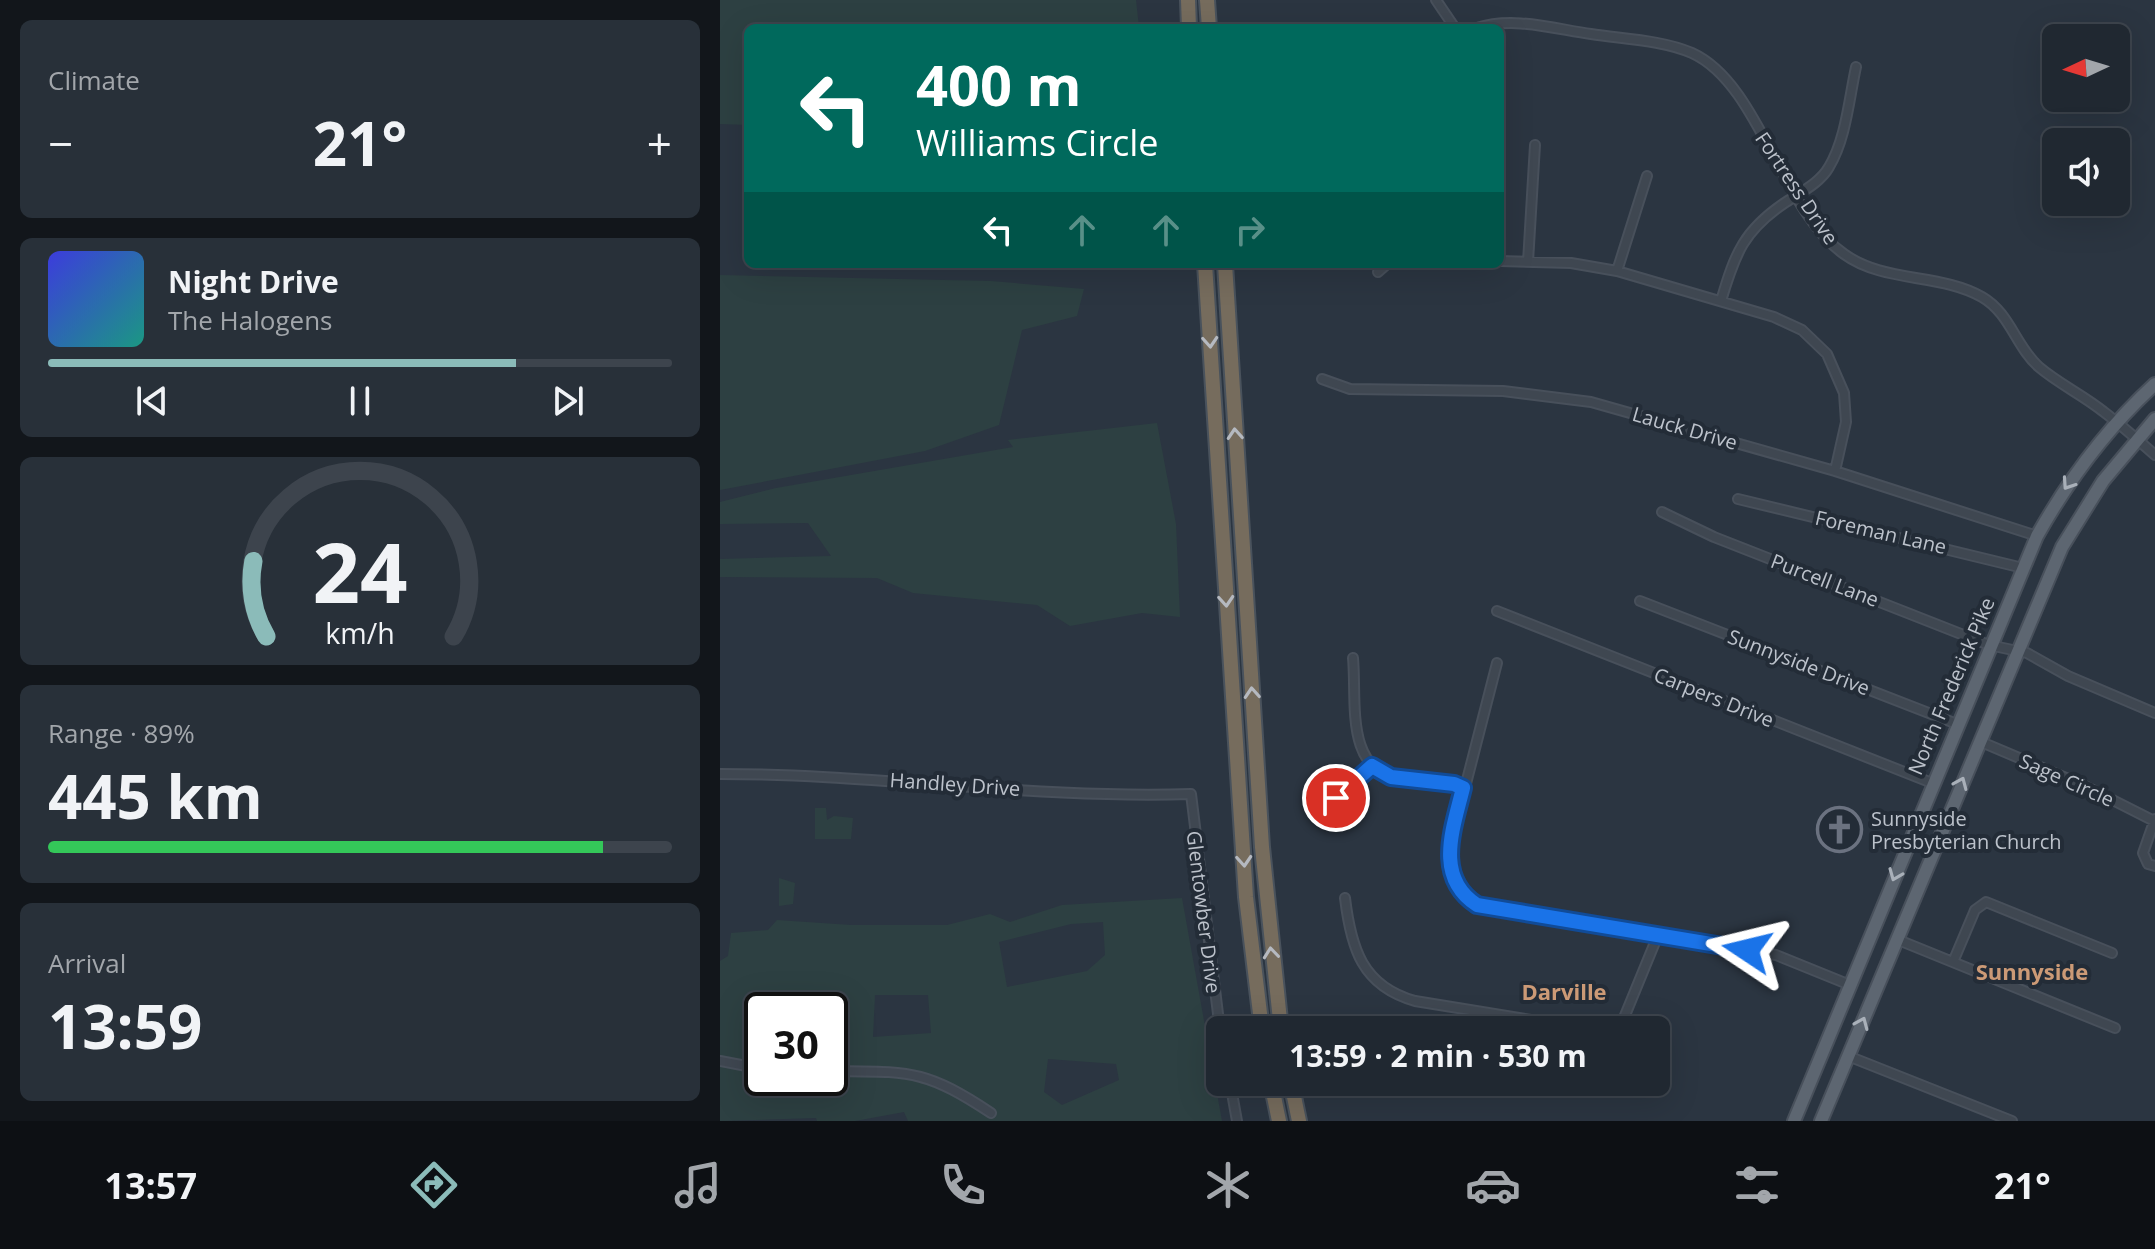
<!DOCTYPE html>
<html lang="en">
<head>
<meta charset="utf-8">
<style>
  :root { --surface:#202831; --page:#283039; --text:#f1f3f6; --muted:#a2a6ab; --line:#3d444d; --accent:#8bbbb9 }
  body { margin:0; font-family:"Open Sans",sans-serif; background:var(--page); color:var(--text); height:100vh; display:flex; flex-direction:column; font-size:30px; white-space:nowrap }
  * { box-sizing:border-box; margin:0 }
  p { font-size:26px; color:var(--muted) }
  .icon { flex:none; width:44px; height:44px; fill:none; stroke:currentColor; stroke-width:2; stroke-linecap:round; stroke-linejoin:round }
  .map { position:relative; flex:1; overflow:hidden }
  .sheet { display:flex; flex-direction:column; gap:20px; padding:20px; background:#12161b; width:720px }
  .sheet>* { flex:none }
  .guide { position:absolute; left:24px; top:24px; width:760px; height:244px; border-radius:12px; box-shadow:0 8px 32px #0002,0 0 0 2px var(--line); background:#00695c; color:#fff; overflow:hidden }
  .needle { width:52px; rotate:266deg }
  .controls { position:absolute; left:1322px; top:24px; display:grid; gap:16px }
  .controls a { display:grid; place-items:center; width:88px; height:88px; border-radius:12px; background:var(--surface); box-shadow:0 8px 32px #0002,0 0 0 2px var(--line); font-size:40px }
  .speed { position:absolute; left:24px; top:992px; display:flex; gap:16px; font-size:40px; font-weight:700; text-align:center }
  .speed>* { display:grid; place-content:center; width:104px; height:104px; border-radius:50%; background:var(--surface); box-shadow:0 8px 32px #0002,0 0 0 2px var(--line); line-height:1 }
  .speed .limit { border:4px solid #111; border-radius:12px; background:#fff; color:#111 }
  .pin { position:absolute; display:grid; place-items:center; width:68px; height:68px; color:#fff; margin:-34px; border:4px solid #fff; border-radius:50%; box-shadow:0 2px 8px #0007 }
  .me { position:absolute; width:88px; margin:-44px; rotate:280deg; stroke-linejoin:round; filter:drop-shadow(0 0 6px #0008) }
  .turn { display:flex; align-items:center; gap:28px; height:168px; padding:0 40px; font-size:36px }
  .turn .icon { width:104px; height:104px; stroke-width:2.5 }
  .turn b { display:block; font-size:56px; line-height:68px }
  .lanes { display:flex; align-items:center; height:76px; padding:0 40px; background:#0003; justify-content:center; gap:40px; direction:ltr }
  .lanes .off { opacity:.35 }
  .big { font-size:60px; font-weight:700; line-height:1.1 }
  .sheet .card { flex:1; display:flex; flex-direction:column; justify-content:center; gap:12px; min-width:0; padding:0 28px; border-radius:12px; background:var(--page) }
  .sheet .dial { align-items:center; gap:0 }
  .dial svg { height:208px; overflow:visible; fill:none; stroke:var(--line); stroke-width:7; stroke-linecap:round; text-anchor:middle }
  .dial text { fill:var(--text); stroke:none }
  .song { display:flex; align-items:center; gap:24px }
  .cover { width:96px; height:96px; border-radius:12px; background:linear-gradient(135deg,hsl(240 70% 55%),hsl(170 70% 35%)) }
  .played { height:8px; border-radius:4px; background:linear-gradient(90deg,var(--accent) 75%,var(--line) 75%) }
  .keys { display:flex; justify-content:space-around; direction:ltr }
  .heat { display:flex; justify-content:space-between; align-items:center; font-size:44px; direction:ltr }
  .charge { height:12px; border-radius:6px; background:linear-gradient(90deg,#34c759 89%,var(--line) 0) }
  .trip { position:absolute; left:486px; top:1016px; width:464px; height:80px; border-radius:12px; background:var(--surface); box-shadow:0 8px 32px #0002,0 0 0 2px var(--line); font-weight:700; line-height:80px; text-align:center }
  .tab-bar { display:flex; height:128px; justify-content:space-around; align-items:center; background:#0d1014; color:var(--muted) }
  .tab-bar .icon { width:56px; height:56px }
  .tab-bar .active { color:var(--accent) }
  .tab-bar b { font-size:36px; color:var(--text) }
  main { display:flex; flex:1; min-height:0 }
  .map>svg:first-child { display:block }
  .green { fill:#2d4042; fill-rule:evenodd }
  .lines { fill:none; stroke-linecap:round; stroke-linejoin:round }
  .minor-casing { stroke:#48505b; stroke-width:12 }
  .primary-casing { stroke:#48505b; stroke-width:16 }
  .motorway-casing { stroke:#49525c; stroke-width:18 }
  .minor { stroke:#3f4751; stroke-width:8 }
  .primary { stroke:#5d6671; stroke-width:12 }
  .motorway { stroke:#766c5d; stroke-width:14 }
  .oneway { stroke:#b5b9c0 }
  .oneway2 { stroke:#a9b0b9 }
  .route-casing { stroke:#114b97; stroke-width:20 }
  .route { stroke:#1a73e8; stroke-width:14 }
  .labels { text-anchor:middle; dominant-baseline:central; stroke-width:8; stroke-linejoin:round; paint-order:stroke }
  .street-label { font-size:20px; fill:#bcc2cb; stroke:#232c37 }
  .poi-label { font-size:20px; fill:#bcc2cb; stroke:#232c37; text-anchor:start }
  .neighbourhood-label { font-size:22px; font-weight:bold; fill:#cc9a76; stroke:#232c37 }
</style>
</head>
<body>
<main>
<section class="sheet">
<div class="card"><p>Climate</p>
<div class="heat"><a>−</a><b class="big">21°</b><a>+</a></div>
</div>
<div class="card">
<div class="song"><i class="cover"></i><div><b>Night Drive</b><p>The Halogens</p></div></div>
<div class="played"></div>
<div class="keys"><svg class="icon" aria-label="previous" viewBox="0 0 24 24"><path d="M18 5L8 12l10 7zM5 5v14"/></svg><svg class="icon" aria-label="pause" viewBox="0 0 24 24"><path d="M8 5v14M16 5v14"/></svg><svg class="icon" aria-label="next" viewBox="0 0 24 24"><path d="M6 5l10 7-10 7zM19 5v14"/></svg></div>
</div>
<div class="card dial"><svg viewBox="0 0 100 80">
<path d="M14 69A42 42 0 1 1 86 69"/>
<path d="M14 69A42 42 0 0 1 9 40" stroke="#8bbbb9"/>
<text x="50" y="56" font-size="32" font-weight="700">24</text>
<text x="50" y="72" font-size="11">km/h</text>
</svg></div>
<div class="card"><p>Range · 89%</p><b class="big">445 km</b><div class="charge"></div></div>
<div class="card"><p>Arrival</p><b class="big">13:59</b></div>
</section>
<div class="map">
<svg width="1435" height="1121" viewBox="0 0 1435 1121">
  <rect width="100%" height="100%" fill="#2b3541"/>
  <path class="green" d="M0 0H416L419 27 28 28V125L0 124Z
    M0 275 271 281 364 289 357 316 302 330 279 425 205 451 0 490Z
    M437 423 456 524 460 617 422 613 350 626 317 605 193 593 157 578 0 577V559L111 556 88 523 0 524V502L56 488 293 447 288 440Z
    M95 808H106L107 820 114 816 133 818 131 839H95Z
    M59 878 75 883 73 904 59 906Z
    M462 898 502 1121H188L184 1112 135 1121H97L96 1118 0 1121V961L8 956 11 933 48 930 57 920 131 925H227L270 914 290 922 342 905ZM383 922 385 955 367 971 287 987 279 942 351 924ZM87 993 124 1020 123 1054H110V1078H42L45 994ZM155 995H208L211 1033 153 1037ZM328 1059 396 1064 399 1080 342 1105 324 1092Z"/>
  <g class="lines">
    <defs>
      <path id="minor" d="M716 0 735 28
        M757 28C793 16 835 29 871 34 903 39 942 40 972 53 1040 84 1061 210 1124 254 1164 283 1220 273 1262 297 1290 313 1296 347 1319 367 1339 384 1363 395 1384 412 1401 425 1418 440 1435 455
        M780 261 851 263 897 271 1054 317 1082 330 1107 354 1124 393 1126 422 1115 471
        M808 262 815 145
        M897 271 927 176
        M658 272 667 264
        M1001 301C1015 253 1024 230 1066 202 1081 192 1100 183 1109 167 1126 139 1129 99 1136 67
        M602 379 630 389 783 391 871 402 1115 471 1317 536
        M1018 499 1303 568
        M942 512 994 537 1269 645 1307 653 1348 676 1435 713
        M920 601 1237 724
        M777 611 1212 783
        M633 658C637 700 624 772 681 779 702 781 724 779 743 788
        M777 663 729 850C729 878 741 899 768 909L1056 955 1130 985
        M1259 741 1365 786 1434 821
        M0 774C157 774 314 799 471 794L500 1030
        M616 798 652 766
        M1435 819 1423 853 1428 864 1435 866
        M625 898C631 948 642 986 695 1001L873 1030
        M1176 939 1395 1028
        M1233 962 1255 910 1266 902 1392 953
        M899 1030 938 935
        M1128 1056 1292 1121
        M0 1061 42 1069
        M110 1071C189 1072 203 1068 271 1113
        M510 1082 517 1121"/>
      <path id="primary" d="M1074 1121 1317 536C1349 479 1387 428 1435 384
        M1101 1121 1342 547 1383 481 1435 419"/>
      <path id="motorway" d="M468 0 469 28
        M487 0 489 28
        M485 264 526 897 542 1030
        M505 264 542 847 561 1030
        M551 1082 559 1121
        M571 1082 579 1121"/>
    </defs>
    <use href="#minor" class="minor-casing"/>
    <use href="#primary" class="primary-casing"/>
    <use href="#motorway" class="motorway-casing"/>
    <use href="#minor" class="minor"/>
    <use href="#primary" class="primary"/>
    <use href="#motorway" class="motorway"/>
  </g>
  <defs><path id="oneway-chevron" d="M-2-3.5L2.5 0L-2 3.5" fill="none" stroke-width="1.6" stroke-linecap="round" stroke-linejoin="round" transform="scale(2)"/></defs>
  <g class="oneway">
    <use href="#oneway-chevron" transform="translate(490 342) rotate(86)"/>
    <use href="#oneway-chevron" transform="translate(515 434) rotate(-94)"/>
    <use href="#oneway-chevron" transform="translate(506 601) rotate(86)"/>
    <use href="#oneway-chevron" transform="translate(532 693) rotate(-94)"/>
    <use href="#oneway-chevron" transform="translate(524 861) rotate(86)"/>
    <use href="#oneway-chevron" transform="translate(551 953) rotate(-96)"/>
  </g>
  <g class="oneway2">
    <use href="#oneway-chevron" transform="translate(1348 484) rotate(124)"/>
    <use href="#oneway-chevron" transform="translate(1241 783) rotate(-67)"/>
    <use href="#oneway-chevron" transform="translate(1175 875) rotate(112)"/>
    <use href="#oneway-chevron" transform="translate(1142 1023) rotate(-67)"/>
  </g>
  <g class="lines">
    <defs>
      <path id="route" d="M616 798 652 766 671 777 734 784 743 788C733 829 714 877 757 905L1027 950"/>
    </defs>
    <use href="#route" class="route-casing"/>
    <use href="#route" class="route"/>
  </g>
  <defs>
    <symbol id="church-ring" viewBox="-11 -11 22 22"><circle r="9.5" fill="#232c37" stroke="#6b7280" stroke-width="1.5"/><path d="M-1.2-6h2.4v3.5h3.3v2.4h-3.3V6h-2.4V-.1h-3.3v-2.4h3.3Z" fill="#6b7280"/></symbol>
  </defs>
  <g fill-rule="evenodd">
    <use href="#church-ring" x="1094" y="804" width="51" height="51"/>
  </g>
  <g class="labels">
    <g class="street-label">
      <text transform="translate(1077 188) rotate(56)">Fortress Drive</text>
      <text transform="translate(965 428) rotate(16)">Lauck Drive</text>
      <text transform="translate(1161 532) rotate(13)">Foreman Lane</text>
      <text transform="translate(1105 580) rotate(21)">Purcell Lane</text>
      <text transform="translate(1079 662) rotate(21)">Sunnyside Drive</text>
      <text transform="translate(1231 686) rotate(-67)">North Frederick Pike</text>
      <text transform="translate(994 697) rotate(22)">Carpers Drive</text>
      <text transform="translate(1347 780) rotate(24)">Sage Circle</text>
      <text transform="translate(235 784) rotate(4)">Handley Drive</text>
      <text transform="translate(484 912) rotate(83)">Glentowber Drive</text>
    </g>
    <g class="poi-label">
      <text x="1151" y="818">Sunnyside<tspan x="1151" dy="23">Presbyterian Church</tspan></text>
    </g>
    <g class="neighbourhood-label">
      <text x="1312" y="971">Sunnyside</text>
      <text x="844" y="991">Darville</text>
    </g>
  </g>
</svg>
<div class="controls">
<a><svg class="needle" viewBox="-14 -14 28 28"><path d="M0-13l5 13h-10z" fill="#e53935"/><path d="M0 13l5-13h-10z" fill="#a2a6ab"/></svg></a>
<a><svg class="icon" aria-label="sound" viewBox="0 0 24 24"><path d="M4 9h4l5-4v14l-5-4H4zM17 9q2 3 0 6"/></svg></a>
</div>
<div class="speed"><div class="limit">30</div></div>
<div class="pin" style="left:616px;top:798px;background:#d93025"><svg class="icon" aria-label="arrive" viewBox="0 0 24 24"><path d="M6 21V4h12l-3 4 3 4H6"/></svg></div>
<svg class="me" style="left:1027px;top:950px" viewBox="-20 -20 40 40"><path d="M0-17L14 15 0 8-14 15z" fill="#1a73e8" stroke="#fff" stroke-width="4"/></svg>
<div class="trip">13:59 · 2 min · 530 m</div>
<div class="guide">
<div class="turn"><svg class="icon" aria-label="left" viewBox="0 0 24 24"><path d="M17 20v-9H6M10 6l-5 5 5 5"/></svg><div><b>400 m</b>Williams Circle</div></div>
<div class="lanes"><svg class="icon" aria-label="left" viewBox="0 0 24 24"><path d="M17 20v-9H6M10 6l-5 5 5 5"/></svg><svg class="icon off" aria-label="ahead" viewBox="0 0 24 24"><path d="M12 20V5M6 11l6-6 6 6"/></svg><svg class="icon off" aria-label="ahead" viewBox="0 0 24 24"><path d="M12 20V5M6 11l6-6 6 6"/></svg><svg class="icon off" aria-label="right" viewBox="0 0 24 24"><path d="M7 20v-9h11M14 6l5 5-5 5"/></svg></div>
</div>
</div>
</main>
<nav class="tab-bar">
<b>13:57</b>
<svg class="icon active" aria-label="directions" viewBox="0 0 24 24"><path d="M12 3l9 9-9 9-9-9zM9 14v-3h6M13 9l2 2-2 2"/></svg>
<svg class="icon" aria-label="music" viewBox="0 0 24 24"><path d="M9 18V5l10-2v13"/><circle cx="6" cy="18" r="3"/><circle cx="16" cy="16" r="3"/></svg>
<svg class="icon" aria-label="phone" viewBox="0 0 24 24"><path d="M5 4h4l2 5-3 2q2 4 5 5l2-3 5 2v4C11 20 4 13 5 4z"/></svg>
<svg class="icon" aria-label="climate" viewBox="0 0 24 24"><path d="M12 3v18M4 7l16 10M4 17L20 7"/></svg>
<svg class="icon" aria-label="car" viewBox="0 0 24 24"><path d="M5 17H2v-5l4-1 3-4h7l3 4 3 1v5h-3M9 17h6M6 11h13"/><circle cx="7" cy="17" r="2"/><circle cx="17" cy="17" r="2"/></svg>
<svg class="icon" aria-label="filters" viewBox="0 0 24 24"><path d="M4 7h16M4 17h16"/><circle cx="9" cy="7" r="2"/><circle cx="15" cy="17" r="2"/></svg>
<b>21°</b>
</nav>
</body>
</html>
